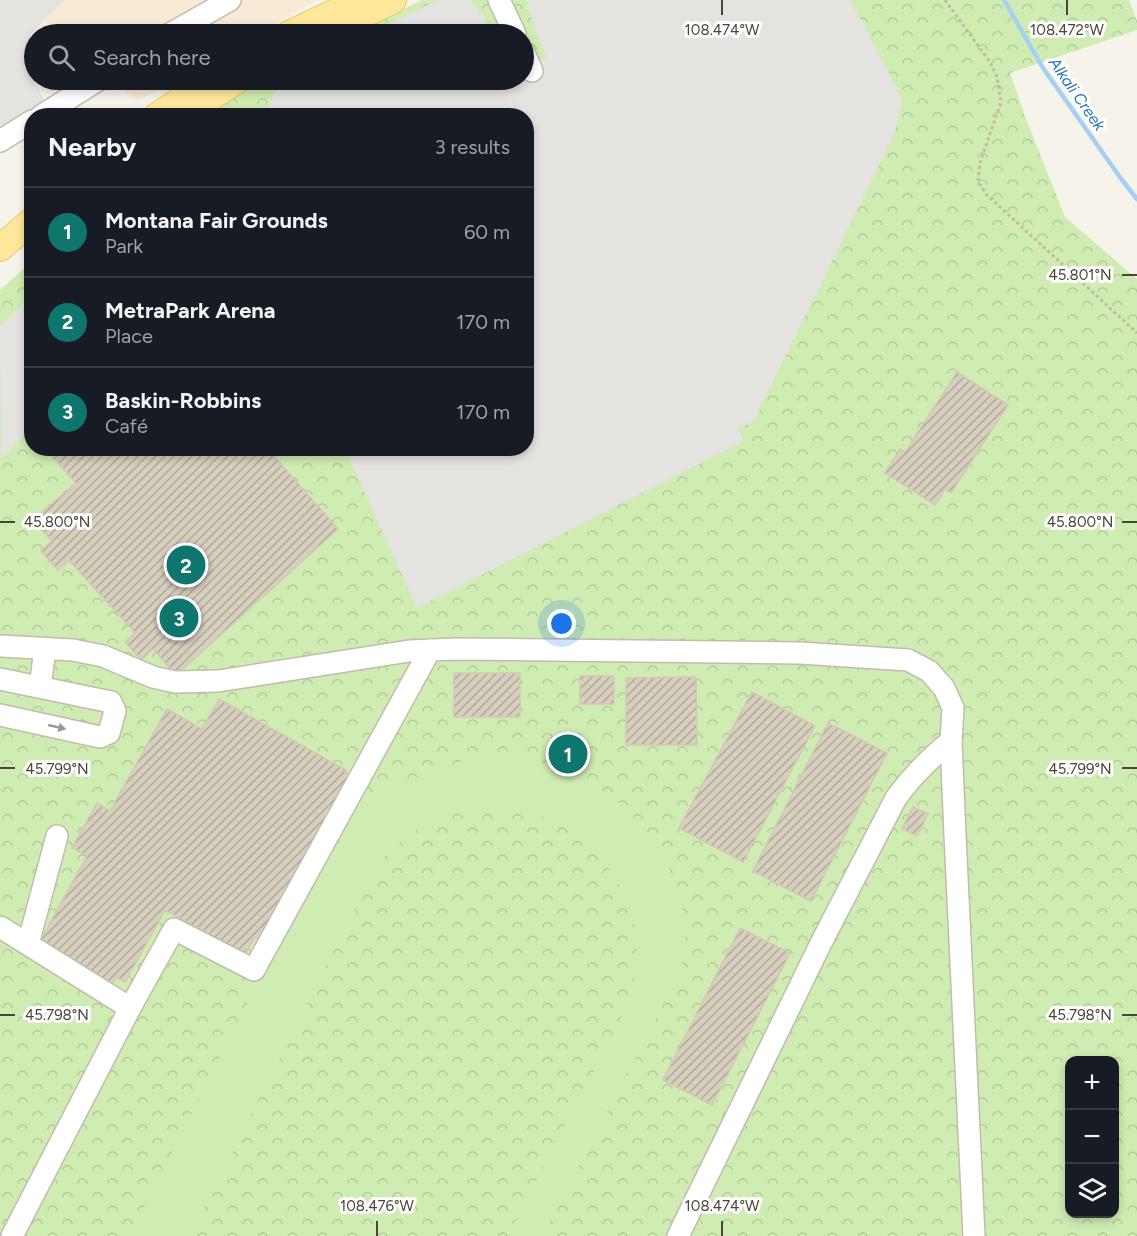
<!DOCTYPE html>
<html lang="en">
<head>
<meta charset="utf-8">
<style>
	:root { --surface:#171b24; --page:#20242c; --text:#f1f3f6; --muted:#9ea1a6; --line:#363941; --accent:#0f766e }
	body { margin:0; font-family:Figtree,sans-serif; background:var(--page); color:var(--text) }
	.controls { position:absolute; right:18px; bottom:18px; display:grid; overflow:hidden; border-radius:12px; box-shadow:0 3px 9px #0003 }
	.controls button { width:54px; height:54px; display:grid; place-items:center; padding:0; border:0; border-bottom:2px solid var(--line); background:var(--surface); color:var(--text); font:30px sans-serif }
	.you { position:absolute; left:562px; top:624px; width:21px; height:21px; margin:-15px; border:4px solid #fff; border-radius:50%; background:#1a73e8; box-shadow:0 0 0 9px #1a73e833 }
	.badge { display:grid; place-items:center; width:39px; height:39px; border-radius:50%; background:var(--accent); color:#fff; font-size:20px; font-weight:700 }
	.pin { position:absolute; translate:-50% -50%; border:3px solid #fff; box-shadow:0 2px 6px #0006 }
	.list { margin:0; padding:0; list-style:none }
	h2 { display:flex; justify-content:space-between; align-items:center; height:78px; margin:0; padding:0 24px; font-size:26px }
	h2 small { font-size:20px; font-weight:400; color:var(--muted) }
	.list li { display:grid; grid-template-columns:39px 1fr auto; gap:18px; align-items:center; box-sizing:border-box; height:90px; padding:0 24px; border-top:2px solid var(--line) }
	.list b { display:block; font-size:22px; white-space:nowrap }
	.list p { margin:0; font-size:20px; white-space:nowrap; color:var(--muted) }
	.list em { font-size:20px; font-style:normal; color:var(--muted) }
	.icon { flex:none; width:33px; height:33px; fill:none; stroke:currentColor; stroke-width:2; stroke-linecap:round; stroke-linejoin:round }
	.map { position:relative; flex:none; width:1137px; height:1236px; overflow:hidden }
	.search { position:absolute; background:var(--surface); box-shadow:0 3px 9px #0003; left:24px; top:24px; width:510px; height:66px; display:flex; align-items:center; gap:15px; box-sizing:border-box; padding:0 21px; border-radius:33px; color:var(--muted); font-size:22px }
	.panel { position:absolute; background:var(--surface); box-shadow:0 3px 9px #0003; left:24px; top:108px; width:510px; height:348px; border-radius:24px }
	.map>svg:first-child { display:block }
	.commercial { fill:#f8ebd6 }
	.park { fill:url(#park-crowns); fill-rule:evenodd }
	.pitch { fill:#cfecb2 }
	.parking { fill:#e5e3df }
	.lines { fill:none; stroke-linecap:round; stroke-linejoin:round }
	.stream { stroke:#a5d0f4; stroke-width:4.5 }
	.building { fill:url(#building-hatch); stroke:#d4c8b2; stroke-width:1.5 }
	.minor-casing { stroke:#c2bcac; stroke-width:24 }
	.major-casing { stroke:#eac964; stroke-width:28 }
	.path { stroke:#c5b99d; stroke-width:3; stroke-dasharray:3 3; stroke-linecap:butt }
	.minor { stroke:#fff; stroke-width:21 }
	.major { stroke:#ffe89b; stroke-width:26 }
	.oneway { fill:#9c9892 }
	.ticks { fill:none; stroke:#4b4438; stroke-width:2 }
	.labels { text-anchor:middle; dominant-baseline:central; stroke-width:6; stroke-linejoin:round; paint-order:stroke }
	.water-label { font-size:16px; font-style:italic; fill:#2a77be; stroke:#fff }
	.ticks-label { font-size:15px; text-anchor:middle; fill:#4b4438; stroke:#fff; stroke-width:6; stroke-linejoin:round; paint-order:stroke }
</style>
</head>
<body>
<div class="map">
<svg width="1137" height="1236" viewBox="0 0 1137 1236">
	<defs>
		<pattern id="park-crowns" width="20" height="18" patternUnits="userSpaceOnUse" patternTransform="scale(1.5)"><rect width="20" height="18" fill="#cfecb2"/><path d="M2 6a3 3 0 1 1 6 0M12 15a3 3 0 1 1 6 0" fill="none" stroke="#b3cc9a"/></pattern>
		<pattern id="building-hatch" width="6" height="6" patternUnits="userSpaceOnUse" patternTransform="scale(1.5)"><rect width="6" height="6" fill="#d8d0bf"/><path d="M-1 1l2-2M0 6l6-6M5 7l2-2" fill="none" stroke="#b1aa9c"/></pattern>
	</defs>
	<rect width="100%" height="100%" fill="#f6f3eb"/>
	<g class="commercial">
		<polygon points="21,0 317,0 256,34 60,34"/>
		<polygon points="112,80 176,80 137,101"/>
	</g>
	<path class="park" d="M422 0H1129L1137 21V30L1010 73 1026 119 1065 217 1137 279V1236H0V290L31 262 32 448H526V116L205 115 240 92 264 80H524V34H353ZM1070 1060H1114V1214H1070Z"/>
	<path class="pitch" d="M504 757C525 760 546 763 566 771 642 802 704 889 680 972L542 1236H508L621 1018C629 997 636 978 637 956 639 927 627 895 611 871 606 864 601 855 595 849 571 827 532 811 500 807 495 807 488 808 482 809 446 813 411 827 386 855 379 862 374 873 369 881L190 1236H130L275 948 369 794 461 762Z"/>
	<g class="parking">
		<polygon points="0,0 64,0 31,34 23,59 52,115 31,133 0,153"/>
		<polygon points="438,0 470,0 484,18 491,34 367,34"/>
		<polygon points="525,0 797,0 798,1 801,0 850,0 891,77 902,102 894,135 753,422 738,428 744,441 417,608 345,449 526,448 526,116 265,116 274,93 287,80 524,80 524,71 546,57"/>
		<polygon points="31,297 31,430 1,458 0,326"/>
	</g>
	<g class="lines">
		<polyline class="stream" points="1004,0 1043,68 1122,180 1137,199"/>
	</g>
	<g class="building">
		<polygon points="957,372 1008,405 951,493 945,489 935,505 885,473 900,449 905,452"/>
		<polygon points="52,448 267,448 338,529 176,675 153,649 141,660 125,642 135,633 69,560 58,570 41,551 52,541 33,520 76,483 52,456 56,453"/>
		<rect x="454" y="673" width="66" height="44"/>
		<rect x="580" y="676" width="34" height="28"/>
		<polygon points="696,677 697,745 626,745 626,678"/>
		<polygon points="752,692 815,726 743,862 679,828"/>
		<polygon points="219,699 346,770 345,772 357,779 266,943 255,937 245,954 165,910 125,982 116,977 112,985 38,945 87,856 72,848 97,803 110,811 167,709 202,729"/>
		<polygon points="828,723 887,753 811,901 753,871"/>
		<polygon points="913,807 928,814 917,836 902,829"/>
		<polygon points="740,928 790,953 712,1105 663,1080"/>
	</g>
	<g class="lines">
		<defs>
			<g id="minor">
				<polyline points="499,0 515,34"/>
				<polyline points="170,34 230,0"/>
				<polyline points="524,53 532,71"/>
				<polyline points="41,116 98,80"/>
				<polyline points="0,141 32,121"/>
				<polyline points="0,646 73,650 103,656 153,677 175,682 218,681 409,651 457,649 800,653 908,660 929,671 944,688 953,708 951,741 955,835 974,1236"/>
				<polyline points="0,679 111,702 115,711 109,733 100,737 0,715"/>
				<polyline points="40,687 45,649"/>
				<polyline points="0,927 130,1008"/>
				<polyline points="28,944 57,836"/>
				<polyline points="12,1236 130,1008 174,929 254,970 430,650"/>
				<path d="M678 1236 822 941 896 798C912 776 930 758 951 741"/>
			</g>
			<g id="major">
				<polyline points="346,23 393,0"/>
				<polyline points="289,34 361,0"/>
				<polyline points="199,105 237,80"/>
				<polyline points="157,116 210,80"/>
				<polyline points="0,248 32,221"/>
			</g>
		</defs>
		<use href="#minor" class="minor-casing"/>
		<use href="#major" class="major-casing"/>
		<polyline class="path" points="945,0 990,62 997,77 1001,102 980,163 978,181 986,194 1137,333"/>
		<use href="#minor" class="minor"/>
		<use href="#major" class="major"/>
	</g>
	<defs><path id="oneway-solid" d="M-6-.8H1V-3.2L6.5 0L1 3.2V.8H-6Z" transform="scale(1.5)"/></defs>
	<use class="oneway" href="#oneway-solid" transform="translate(57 727) rotate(13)"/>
	<path class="ticks" d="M722 0V15M1067 0V15M1122 275H1137M0 522H15M1122 522H1137M0 768H15M1122 768H1137M0 1015H15M1122 1015H1137M377 1221V1236M722 1221V1236"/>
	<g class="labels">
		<g class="water-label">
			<text transform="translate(1077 94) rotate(55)">Alkali Creek</text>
		</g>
	</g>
	<g class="ticks-label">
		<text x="722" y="35">108.474°W</text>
		<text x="1067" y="35">108.472°W</text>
		<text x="1080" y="280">45.801°N</text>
		<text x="57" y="527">45.800°N</text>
		<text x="1080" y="527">45.800°N</text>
		<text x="57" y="774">45.799°N</text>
		<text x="1080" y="774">45.799°N</text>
		<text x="57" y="1020">45.798°N</text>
		<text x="1080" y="1020">45.798°N</text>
		<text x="377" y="1211">108.476°W</text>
		<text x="722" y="1211">108.474°W</text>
	</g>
</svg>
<div class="controls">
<button>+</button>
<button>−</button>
<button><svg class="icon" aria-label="layers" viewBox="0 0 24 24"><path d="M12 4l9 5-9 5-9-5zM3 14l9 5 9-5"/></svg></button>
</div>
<div class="you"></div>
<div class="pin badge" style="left:568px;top:754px">1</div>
<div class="pin badge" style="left:186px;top:565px">2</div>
<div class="pin badge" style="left:179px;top:618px">3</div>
<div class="search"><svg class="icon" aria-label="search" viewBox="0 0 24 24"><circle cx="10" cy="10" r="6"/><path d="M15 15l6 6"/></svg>Search here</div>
<section class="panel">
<h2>Nearby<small>3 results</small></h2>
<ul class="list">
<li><span class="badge">1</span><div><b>Montana Fair Grounds</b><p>Park</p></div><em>60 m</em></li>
<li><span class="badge">2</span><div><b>MetraPark Arena</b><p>Place</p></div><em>170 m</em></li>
<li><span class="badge">3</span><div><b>Baskin-Robbins</b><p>Café</p></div><em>170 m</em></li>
</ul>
</section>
</div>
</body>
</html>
